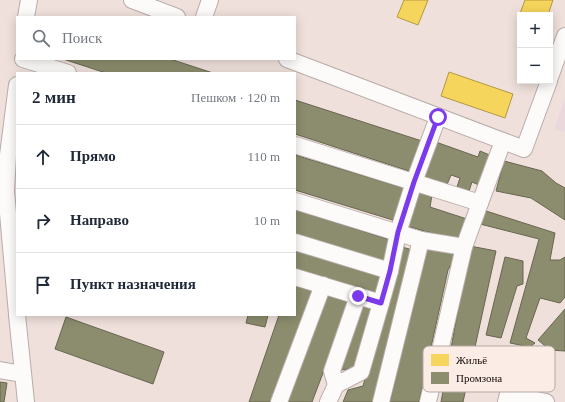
<!DOCTYPE html>
<html lang="ru">
<head>
<meta charset="utf-8">
<style>
	:root { --surface:#fff; --page:#f2f2f3; --text:#1f2937; --muted:#747a83; --line:#e0e1e3 }
	body { margin:0; font-family:Georgia,serif; background:var(--page); color:var(--text) }
	.controls { position:absolute; right:12px; top:12px; display:grid; overflow:hidden; border-radius:0px; box-shadow:0 2px 10px #0003 }
	.controls button { width:36px; height:36px; display:grid; place-items:center; padding:0; border:0; border-bottom:1px solid var(--line); background:var(--surface); color:var(--text); font:20px sans-serif }
	.stop { position:absolute; width:12px; height:12px; margin:-9px; border:3px solid #7c3aed; border-radius:50%; background:#fff }
	.stop.end { background:#7c3aed; border-color:#fff; box-shadow:0 1px 4px #0008 }
	.list { margin:0; padding:0; list-style:none }
	h2 { display:flex; justify-content:space-between; align-items:center; height:52px; margin:0; padding:0 16px; font-size:17px }
	h2 small { font-size:13px; font-weight:400; color:var(--muted) }
	.list li { display:grid; grid-template-columns:26px 1fr auto; gap:12px; align-items:center; box-sizing:border-box; height:64px; padding:0 16px; border-top:1px solid var(--line) }
	.list b { display:block; font-size:15px; white-space:nowrap }
	.list em { font-size:13px; font-style:normal; color:var(--muted) }
	.icon { flex:none; width:22px; height:22px; fill:none; stroke:currentColor; stroke-width:2; stroke-linecap:round; stroke-linejoin:round }
	.map { position:relative; flex:none; width:565px; height:402px; overflow:hidden }
	.search { position:absolute; background:var(--surface); box-shadow:0 2px 10px #0003; left:16px; top:16px; width:280px; height:44px; display:flex; align-items:center; gap:10px; box-sizing:border-box; padding:0 14px; border-radius:0px; color:var(--muted); font-size:15px }
	.panel { position:absolute; background:var(--surface); box-shadow:0 2px 10px #0003; left:16px; top:72px; width:280px; height:244px; border-radius:0px }
	.map>svg:first-child { display:block }
	.education { fill:#ebd8dd }
	.homes { fill:#f6d55c; stroke:#b29943 }
	.industry { fill:#8c8c6e; stroke:#68664f }
	.lines { fill:none; stroke-linecap:round; stroke-linejoin:round }
	.minor-casing { stroke:#b9ada9; stroke-width:18 }
	.minor { stroke:#fdfafa; stroke-width:16 }
	.route { stroke:#7c3aed; stroke-width:5 }
	.key { fill:#fcece6; stroke:#b6a9a3; stroke-width:1 }
	.key-label { font-size:11px; fill:#140c08 }
</style>
</head>
<body>
<div class="map">
<svg width="565" height="402" viewBox="0 0 565 402">
	<rect width="100%" height="100%" fill="#efe0db"/>
	<polygon class="education" points="565,98 565,132 554,129"/>
	<g class="homes">
		<polygon points="404,0 428,0 418,25 397,17"/>
		<polygon points="525,0 553,0 548,15 520,15 520,20 518,19"/>
		<polygon points="449,72 513,94 505,118 441,96"/>
	</g>
	<g class="industry">
		<polygon points="63,59 170,59 213,73 106,73"/>
		<polygon points="295,100 425,142 415,173 295,134"/>
		<polygon points="433,141 478,157 480,151 492,156 481,186 472,182 468,194 456,190 460,178 451,175 446,187 420,177"/>
		<polygon points="295,155 407,189 396,221 295,190"/>
		<polygon points="504,161 542,171 556,183 565,188 565,220 531,198 496,191"/>
		<polygon points="416,191 432,195 430,207 470,220 464,242 403,225"/>
		<polygon points="295,209 390,240 383,265 295,237"/>
		<polygon points="483,210 555,233 550,260 560,260 565,257 565,297 560,303 540,298 526,338 535,343 530,347 510,343 539,239 480,224"/>
		<polygon points="470,246 496,251 463,402 441,402"/>
		<polygon points="402,247 416,251 374,402 343,402 348,390 363,386"/>
		<polygon points="295,249 383,276 378,295 295,271"/>
		<polygon points="422,249 458,253 448,270 419,402 390,402 411,311"/>
		<polygon points="505,257 523,261 523,284 517,286 501,338 486,335"/>
		<polygon points="295,281 314,286 272,402 249,402 279,315 295,315"/>
		<polygon points="330,290 351,299 312,402 287,402"/>
		<polygon points="361,304 375,307 355,368 341,370"/>
		<polygon points="565,309 565,351 550,350 538,340"/>
		<polygon points="248,315 268,315 265,327 246,323"/>
		<polygon points="66,317 164,352 153,384 55,349"/>
		<polygon points="0,382 7,383 4,402 0,402"/>
	</g>
	<g class="lines">
		<defs>
			<g id="minor">
				<polyline points="132,0 177,17"/>
				<polyline points="26,17 29,0"/>
				<polyline points="204,17 210,0"/>
				<polyline points="23,59 68,73"/>
				<polyline points="287,59 524,149 549,81"/>
				<polyline points="550,77 565,36"/>
				<polyline points="17,85 8,155 6,191 17,314"/>
				<polyline points="295,145 480,203 503,141"/>
				<polyline points="295,201 421,240 464,247"/>
				<polyline points="295,242 390,271 398,233 414,182 438,117"/>
				<polyline points="295,277 381,303 390,271"/>
				<polyline points="17,315 26,402"/>
				<polyline points="0,370 22,374"/>
				<polyline points="336,385 361,372 381,303"/>
				<polyline points="279,402 323,285"/>
				<polyline points="328,402 336,385 332,371 358,296"/>
				<polyline points="381,402 421,240"/>
				<polyline points="428,402 464,247 480,203"/>
				<polyline points="506,402 508,394 546,402"/>
			</g>
		</defs>
		<use href="#minor" class="minor-casing"/>
		<use href="#minor" class="minor"/>
	</g>
	<g class="lines">
		<polyline class="route" points="358,296 381,303 390,271 398,232 414,182 438,117"/>
	</g>
	<rect x="423" y="346" width="132" height="46" rx="6" class="key"/>
	<rect x="431" y="354" width="18" height="12" fill="#f6d55c"/>
	<rect x="431" y="372" width="18" height="12" fill="#8c8c6e"/>
	<g class="key-label">
		<text x="456" y="364">Жильё</text>
		<text x="456" y="382">Промзона</text>
	</g>
</svg>
<div class="controls">
<button>+</button>
<button>−</button>
</div>
<div class="stop" style="left:438px;top:117px"></div>
<div class="stop end" style="left:358px;top:296px"></div>
<div class="search"><svg class="icon" aria-label="search" viewBox="0 0 24 24"><circle cx="10" cy="10" r="6"/><path d="M15 15l6 6"/></svg>Поиск</div>
<section class="panel">
<h2>2 мин<small>Пешком · 120 m</small></h2>
<ul class="list">
<li><svg class="icon" aria-label="ahead" viewBox="0 0 24 24"><path d="M12 20V5M6 11l6-6 6 6"/></svg><div><b>Прямо</b></div><em>110 m</em></li>
<li><svg class="icon" aria-label="right" viewBox="0 0 24 24"><path d="M7 20v-9h11M14 6l5 5-5 5"/></svg><div><b>Направо</b></div><em>10 m</em></li>
<li><svg class="icon" aria-label="arrive" viewBox="0 0 24 24"><path d="M6 21V4h12l-3 4 3 4H6"/></svg><div><b>Пункт назначения</b></div></li>
</ul>
</section>
</div>
</body>
</html>
